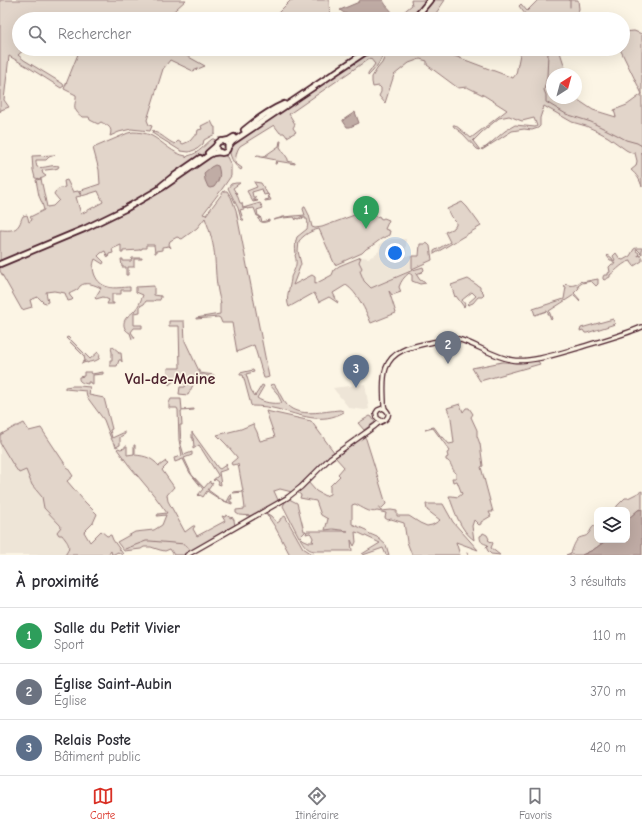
<!DOCTYPE html>
<html lang="fr">
<head>
<meta charset="utf-8">
<style>
	:root { --surface:#fff; --page:#f7f7f7; --text:#2b2b33; --muted:#7c7c81; --line:#e1e1e2; --accent:#d93025 }
	body { margin:0; font-family:"Comic Neue",sans-serif; background:var(--page); color:var(--text) }
	.controls { position:absolute; right:12px; bottom:12px; display:grid; overflow:hidden; border-radius:8px; box-shadow:0 4px 16px #0002 }
	.controls button { width:36px; height:36px; display:grid; place-items:center; padding:0; border:0; border-bottom:1px solid var(--line); background:var(--surface); color:var(--text); font:20px sans-serif }
	.compass { position:absolute; left:546px; top:68px; width:36px; height:36px; border-radius:50%; background:var(--surface); box-shadow:0 4px 16px #0002; rotate:36deg }
	.you { position:absolute; left:395px; top:253px; width:14px; height:14px; margin:-10px; border:3px solid #fff; border-radius:50%; background:#1a73e8; box-shadow:0 0 0 6px #1a73e833 }
	.badge { display:grid; place-items:center; width:26px; height:26px; border-radius:50%; background:var(--accent); color:#fff; font-size:13px; font-weight:700 }
	.pin { position:absolute; translate:-50% -33px; filter:drop-shadow(0 1px 2px #0008) }
	.pin::after { content:''; position:absolute; top:21px; width:14px; height:12px; background:inherit; clip-path:polygon(0 0,100% 0,50% 100%) }
	.list { margin:0; padding:0; list-style:none }
	h2 { display:flex; justify-content:space-between; align-items:center; height:52px; margin:0; padding:0 16px; font-size:17px }
	h2 small { font-size:13px; font-weight:400; color:var(--muted) }
	.list li { display:grid; grid-template-columns:26px 1fr auto; gap:12px; align-items:center; box-sizing:border-box; height:56px; padding:0 16px; border-top:1px solid var(--line) }
	.list b { display:block; font-size:15px; white-space:nowrap }
	.list p { margin:0; font-size:13px; white-space:nowrap; color:var(--muted) }
	.list em { font-size:13px; font-style:normal; color:var(--muted) }
	.icon { flex:none; width:22px; height:22px; fill:none; stroke:currentColor; stroke-width:2; stroke-linecap:round; stroke-linejoin:round }
	.map { position:relative; flex:none; width:642px; height:555px; overflow:hidden }
	.search { position:absolute; background:var(--surface); box-shadow:0 4px 16px #0002; left:12px; right:12px; top:12px; height:44px; display:flex; align-items:center; gap:10px; box-sizing:border-box; padding:0 14px; border-radius:22px; color:var(--muted); font-size:15px }
	.sheet { height:220px; background:var(--surface) }
	nav { display:flex; justify-content:space-around; align-items:center; box-sizing:border-box; height:56px; border-top:1px solid var(--line); background:var(--surface); font-size:11px; color:var(--muted) }
	nav a { display:grid; justify-items:center; gap:2px }
	nav .on { color:var(--accent) }
	.map>svg:first-child { display:block }
	.built { fill:#eee5d7 }
	.green { fill:#e2d5ca; stroke:#967a7a }
	.water { fill:#c0aca5; stroke:#917474 }
	.lines { fill:none; stroke-linecap:round; stroke-linejoin:round }
	.stream { stroke:#917474; stroke-width:1 }
	.minor-casing { stroke:#4a1f2b; stroke-width:6 }
	.major-casing { stroke:#4a1f2b; stroke-width:8 }
	.minor { stroke:#fcf5e5; stroke-width:3.5 }
	.major { stroke:#fcf5e5; stroke-width:4.5 }
	.labels { text-anchor:middle; dominant-baseline:central; stroke-width:3.5; stroke-linejoin:round; paint-order:stroke }
	.neighbourhood-label { font-size:16px; font-weight:bold; fill:#4a1f2b; stroke:#fcf5e5 }
</style>
</head>
<body>
<div class="map">
<svg width="642" height="555" viewBox="0 0 642 555">
	<rect width="100%" height="100%" fill="#fcf5e5"/>
	<filter id="ink" filterUnits="userSpaceOnUse"><feTurbulence type="fractalNoise" baseFrequency=".025" numOctaves="2"/><feDisplacementMap in="SourceGraphic" scale="8" xChannelSelector="R" yChannelSelector="G"/><feConvolveMatrix kernelMatrix="1 2 1 2 8 2 1 2 1" color-interpolation-filters="sRGB"/></filter>
	<g filter="url(#ink)">
		<g class="built">
			<polygon points="392,239 406,239 406,256 412,256 412,269 371,288 364,281 360,271 362,268 359,262 359,260 363,257 368,258 373,256 379,251 380,244 384,241"/>
			<polygon points="365,384 369,409 365,410 349,408 333,388"/>
			<polygon points="0,443 12,463 26,470 32,485 42,497 44,508 58,523 62,532 71,546 68,555 0,555"/>
		</g>
		<g class="green">
			<polygon points="0,0 186,0 165,19 90,19 89,18 87,19 19,19 19,49 25,49 18,55 24,60 60,82 63,84 64,86 61,88 28,67 9,56 4,100 9,107 1,110 0,112"/>
			<polygon points="291,0 329,0 330,19 273,19 273,18"/>
			<polygon points="411,0 428,0 418,13 412,19 400,15 412,5"/>
			<polygon points="432,0 445,0 432,19 415,19"/>
			<polygon points="538,0 578,0 579,9 575,19 520,19 525,14 519,6 521,4 527,11"/>
			<path d="M634 31 642 34V152L640 153H642V187C640 180 637 175 631 170L636 166 637 161 635 153H632L626 150 608 137 597 131 586 126 572 122 544 106 540 118V126L538 128 532 130 524 129 512 131 482 150 481 149 486 147 505 131 515 125 535 127 537 126 534 118 522 121 509 116 499 118 482 132 473 141 480 150 477 149 463 134 454 127 453 125H455L471 138 507 110 485 96 467 87 458 88 427 65V61L420 59 409 63 394 75 385 103 379 96 381 92V88L379 86 373 87 372 82V77L377 69 382 63 386 54 394 49H436L513 78 516 74 521 49H559L567 74H552V98H575L593 110 616 117 614 110 627 105 642 94 620 49H623V32Z"/>
			<path d="M80 49H178L187 56 205 66 193 71 170 60 163 69 147 120 149 125 152 126 150 131 131 129 119 132 110 136C113 127 108 126 101 122L98 124 90 120 89 117H82C80 115 78 114 77 112 72 106 77 101 76 95L64 89Z"/>
			<path d="M373 49H380C381 51 382 53 382 56 382 60 372 73 368 76V74L375 64 370 58 289 114 295 124 293 128 296 132 287 137 284 133H280L274 125 240 146C236 151 236 157 235 163L242 168 241 170C234 166 228 154 230 146Z"/>
			<path d="M211 121 214 127H215V134L204 140 203 144 197 149 189 152 181 151 152 133 153 130 154 132C162 134 167 141 175 144L178 141 183 144 190 141 195 135H197L198 130 202 129 201 126Z"/>
			<path d="M133 132C139 132 146 133 152 136 163 142 173 154 186 156V158L188 156C200 153 203 146 212 139H214L216 141 214 146 212 149 169 177 156 188 137 200 126 204 117 211 105 217 0 263V230C6 230 15 232 19 225 21 222 21 219 23 216L27 215 28 218 29 222 32 220 30 217 44 210 42 203 39 196 36 180 41 179 47 207 53 206 59 200 54 194C56 189 60 188 65 187L64 181 67 180 73 192 78 191 81 196 76 197 81 214 103 202 98 191 82 196 79 191 100 184 99 170 93 148 128 133Z"/>
			<polygon points="280,141 281,141 280,147 288,159 288,161 295,163 295,164 277,161 276,164 275,164 276,160 256,156 257,155 266,156 266,155 279,146"/>
			<path d="M212 154H220L224 155 227 157 231 165V176L222 189 203 214 206 215 224 191H227L231 197 236 210 269 377 266 378H264L254 345 237 352 232 323H222L220 318 218 317 196 319V318L220 314V304L221 303C216 288 216 274 215 259 214 245 210 231 205 218L197 228 182 239 177 237 170 241 169 244 171 248 169 246 162 247V250L156 251V253H155L154 245H146V248H142V249H140V250L123 251V253H121V245L112 249 113 253 109 254 108 258 105 251 101 253 98 256 104 262 103 264 95 259C90 270 96 284 108 287 115 289 123 287 130 287V290H121V294H112V303H114V304H107L109 300 103 297 96 299 95 298 101 288C95 285 86 281 80 286 79 287 79 288 78 289 76 291 72 292 69 294L71 297 73 299 72 300 68 301 65 293 54 291 46 292 48 302 46 303 43 302 38 297 30 300 32 307 22 310 0 271V266L120 213C127 213 134 209 139 203Z"/>
			<path d="M55 155 49 157 46 160H36V163L37 167C44 169 52 164 59 166L58 168C53 170 47 169 42 171L43 174 46 176C42 179 40 179 35 178L33 170 32 156Z"/>
			<polygon points="254,182 261,183 271,200 265,201 265,200 269,199 268,194 264,195 262,189 252,192 253,197 255,197 256,199 254,199 254,201 257,200 258,201 253,202 247,191 257,187"/>
			<path d="M236 183H240L233 188 236 193V192L240 203H242L243 208 260 203 263 208 257 210 258 216H260L262 222 269 220V221C264 223 261 223 258 219L260 218 259 216H257L254 208 247 209V208L240 210 243 219 244 220H242L241 219 238 208 228 188 231 184Z"/>
			<polygon points="462,202 467,207 481,226 434,254 434,251 450,242 445,232 454,228 456,225 456,222 451,217 447,209"/>
			<path d="M304 207H305L309 215 312 227 315 228 322 227 365 211 371 213 370 215 372 216 373 214 375 215V216L377 217 378 216 380 217V218L382 219 384 218 389 220 385 229 390 231 389 235 381 239 373 245 366 249 362 253 335 265 319 229C310 231 304 235 299 241L298 251 301 264 293 285 312 275 315 277V284L332 275 334 270 339 266 361 257 359 262 362 268 360 271 364 281 371 288 413 270 423 267 424 270 422 272 416 274 420 280 426 283 420 284 412 281V275L409 273C404 277 401 281 399 287L401 292 392 295 389 291 396 313 371 323C366 311 357 292 346 285L333 293 338 303 329 297 319 302 314 293 289 307C285 298 290 288 291 279V277C295 268 298 265 295 255L296 254C295 248 295 242 297 237L307 229C308 225 308 222 307 219H305V217H303V219L302 216H301V219L300 218H299V219L296 218V220L294 217 283 218 273 220 283 217 305 215 303 209Z"/>
			<polygon points="426,243 428,244 430,246 432,260 412,269 412,256 419,256 420,244 426,244"/>
			<path d="M636 248H642V254L637 249 636 251 639 253 638 256 640 255 642 258V261L634 266 631 262V261C623 262 617 270 610 275V277L604 280 603 279V277L604 275H608V273L610 272 609 267 612 264H615L612 260H610L607 256 608 255 612 258 613 260 615 261V260L613 256 616 253 620 259 623 260 630 256 634 249Z"/>
			<polygon points="132,258 142,258 142,259 134,259 134,267 128,267 128,275 126,275 126,267 122,267 121,259 123,259 123,261 131,261"/>
			<polygon points="468,279 480,287 480,289 483,292 484,295 482,297 478,297 473,303 468,305 467,304 476,296 472,292 462,300 465,304 464,307 456,296 455,297 451,285"/>
			<path d="M598 279V284L596 286 591 281 582 283 578 286 579 288 574 293 580 300 579 301 574 295 549 311 552 319 551 320 547 311 535 315 533 309 564 299 566 287 564 286 566 284C571 287 577 285 581 281L582 282Z"/>
			<path d="M154 286V295L161 296V298L160 299V300H155L154 301H146L144 304 140 306V312L134 313V325H142V328H134L131 332 135 338 132 339 130 333C123 330 122 322 127 317 130 314 133 313 135 310 139 306 141 300 143 295L136 292V287Z"/>
			<polygon points="613,319 615,324 587,333 585,333 583,330 580,331 581,328"/>
			<polygon points="169,321 184,321 185,341 200,373 214,375 214,377 195,374 194,383 188,395 179,394 180,387 185,387 186,384 181,383 181,380 179,378 176,379 169,385 168,368 180,368 179,326 169,326"/>
			<path d="M68 337 90 359 98 352 100 355 99 359C95 362 90 361 87 363V362L83 363 82 364V362L85 361 84 356 66 338Z"/>
			<polygon points="113,347 119,352 118,353 121,353 122,362 121,360 119,360 117,366 110,366 110,360 112,360 112,352 111,348"/>
			<polygon points="525,361 538,361 540,364 480,381 472,368 502,362 516,362"/>
			<path d="M253 370 254 372 246 374 251 390 255 396 262 385 264 386 257 398C264 403 273 404 282 403L277 393 270 385 274 384C279 390 281 399 287 405 299 418 324 411 340 410L343 411 344 412C321 425 301 415 277 409 269 407 261 406 252 406L251 405 243 375H240V373Z"/>
			<path d="M84 372H91L92 374 103 372V374L93 375V384L90 383V382H88V384C83 383 78 382 79 377L84 376Z"/>
			<polygon points="72,386 79,386 90,387 89,395 104,398 112,429 110,430 112,438 125,432 125,434 120,437 120,445 116,447 115,445 116,444 114,444 110,436 104,420 87,397 86,391 65,389 65,387"/>
			<polygon points="171,399 181,399 182,410 194,409 194,410 181,411 182,425 180,425 181,445 184,455 192,452 192,455 184,458 192,475 204,488 210,481 210,483 211,484 213,483 208,490 219,498 227,502 231,494 232,499 230,499 230,502 232,502 232,504 221,500 207,491 203,497 200,495 199,496 198,495 203,489 190,473 183,459 175,462 174,458 182,456 179,440 178,410 177,408 169,408 169,403"/>
			<path d="M460 404 463 412 466 408H469L473 414 471 417 477 430V436L480 444 483 466 481 467 493 512H489L491 516 481 522V524L479 525 474 520 472 526 474 540C460 530 455 512 449 496H452L458 497 462 494 457 481 453 482 452 478H456V473C451 469 452 462 446 460V458L448 457 447 453 450 451 433 428 425 430 429 428 434 427 442 438 443 437 449 444 454 443 451 418 447 408Z"/>
			<polygon points="266,411 311,421 334,452 292,492 280,489 274,491 278,500 290,493 288,496 252,516 239,515 236,513 236,510 245,509 243,492 233,493 233,492 243,491 238,464 232,465 231,463 237,458 237,457 226,444 217,435 241,429 253,424 257,432 260,441 275,437"/>
			<polygon points="370,416 372,417 373,419 375,422 364,430 358,423"/>
			<path d="M24 423 29 431 41 428 73 476 67 481 85 502 97 514 93 523 84 532 90 542 101 531 107 536 111 535 113 540 123 554 122 555 118 552 112 555 111 551 108 555H65C72 546 68 543 62 535H59L57 532 61 527 60 525 44 508 42 497 32 485 26 470 19 473 12 463 0 443V435L16 426H18Z"/>
			<polygon points="192,432 218,468 220,469 227,464 227,465 226,466 226,469 228,469 219,472 221,485 218,484 219,482 215,479 214,481 213,480 218,476 218,475 199,445 193,449 193,446 194,446 193,438 192,438"/>
			<path d="M364 436 366 439 372 458 386 504 382 508 378 507 381 511 391 510 397 511V516H409L420 523 427 526 432 525 439 521 440 520 427 510 426 504H443L453 522 478 550 456 542 460 555H412L407 542 404 523 391 519 388 520 385 518 386 513 377 511C370 514 362 507 355 504L352 505V524L366 530 370 534 377 537 386 545 389 555H386L383 548 363 555 362 554 380 543 359 533 355 532 356 542 354 546 351 540 352 551H314C307 550 303 544 300 538L309 542H314L313 541H312L313 538 311 534 310 533 306 534 307 531H348L333 529 325 530 328 519 321 515 316 501 300 498 301 495 297 492 308 482 316 491 325 496 330 494V486L340 476 338 474 344 467 335 457Z"/>
			<path d="M134 445H135V455C146 456 152 458 159 466L166 461 165 462 168 464 162 470 174 487 167 495 168 501 185 532 193 526H195L193 529 197 536 225 521 222 516 225 517 226 515 231 518 232 517 234 520 235 526 204 544 184 555H174L170 549 165 551 160 550 151 547H144L141 549 124 551 117 542 135 532 154 530 162 525 166 515 157 516 158 514 167 513C152 490 132 472 117 449L119 448 120 449 125 448V446H127V455L134 454Z"/>
			<polygon points="642,491 642,509 638,510 627,520 627,510 615,510 617,506 625,498 628,498"/>
			<polygon points="289,499 297,503 304,531 306,531 300,537 299,537 283,506 285,502"/>
			<polygon points="266,513 271,516 277,523 280,521 280,519 285,516 303,548 314,555 290,555 275,527"/>
			<path d="M594 526H597V540H607L593 550 582 555H566L571 553C573 548 575 541 579 538 583 536 586 537 588 534 591 531 591 528 594 526Z"/>
			<path d="M483 533 487 535 489 539 488 540 493 543 491 548 500 555 491 554 488 551 486 547 488 545C483 543 480 543 480 536L482 535Z"/>
		</g>
		<g class="water">
			<path d="M360 0H383C386 7 390 8 393 14L390 15H375L355 17 344 13 340 10 359 2Z"/>
			<polygon points="355,112 359,123 350,127 347,127 343,121 343,120"/>
			<path d="M215 165 218 166C221 175 220 179 214 187L210 188 208 187 205 180 204 173 211 167Z"/>
			<polygon points="642,509 642,555 582,555 593,550 607,540 627,540 627,520 638,510"/>
		</g>
		<g class="lines">
			<g class="stream">
				<polyline points="570,7 570,0"/>
				<polyline points="549,49 548,53 547,77 544,90 546,95 546,102 566,114 591,122 617,135 626,140 637,143 642,146"/>
				<polyline points="125,549 146,541 150,541 185,544 190,550"/>
				<polyline points="467,553 468,555"/>
			</g>
			<defs>
				<g id="minor">
					<path d="M385 409 384 405C384 393 382 379 386 368 393 348 416 346 433 342 442 341 450 339 458 339 476 344 493 357 512 360 531 363 560 353 578 348 600 341 621 336 642 327"/>
					<path d="M187 555 287 498 301 487 330 458 375 426C380 421 383 422 386 419 391 414 387 410 383 408L378 410 376 413 377 418 382 421"/>
				</g>
				<g id="major">
					<polyline points="414,19 421,11 430,0"/>
					<path d="M244 130C256 120 270 110 284 104"/>
					<circle cx="222" cy="147" r="6"/>
					<polyline points="224,141 229,140 234,137"/>
					<polyline points="228,147 232,142 370,49"/>
					<polyline points="208,153 216,146"/>
					<polyline points="161,186 171,178 200,158"/>
					<polyline points="0,264 84,229 125,209 163,187 209,155 213,153 220,152"/>
				</g>
			</defs>
			<use href="#minor" class="minor-casing"/>
			<use href="#major" class="major-casing"/>
			<use href="#minor" class="minor"/>
			<use href="#major" class="major"/>
		</g>
	</g>
	<g class="labels">
		<g class="neighbourhood-label">
			<text x="170" y="379">Val-de-Maine</text>
		</g>
	</g>
</svg>
<div class="controls">
<button><svg class="icon" aria-label="layers" viewBox="0 0 24 24"><path d="M12 4l9 5-9 5-9-5zM3 14l9 5 9-5"/></svg></button>
</div>
<svg class="compass" viewBox="-18 -18 36 36"><path d="M0-13l5 13h-10z" fill="#e53935"/><path d="M0 13l5-13h-10z" fill="#7c7c81"/></svg>
<div class="you"></div>
<div class="pin badge" style="left:366px;top:229px;background:#2e9e5b">1</div>
<div class="pin badge" style="left:448px;top:364px;background:#6b7280">2</div>
<div class="pin badge" style="left:356px;top:388px;background:#5c6f8a">3</div>
<div class="search"><svg class="icon" aria-label="search" viewBox="0 0 24 24"><circle cx="10" cy="10" r="6"/><path d="M15 15l6 6"/></svg>Rechercher</div>
</div>
<section class="sheet">
<h2>À proximité<small>3 résultats</small></h2>
<ul class="list">
<li><span class="badge" style="background:#2e9e5b">1</span><div><b>Salle du Petit Vivier</b><p>Sport</p></div><em>110 m</em></li>
<li><span class="badge" style="background:#6b7280">2</span><div><b>Église Saint-Aubin</b><p>Église</p></div><em>370 m</em></li>
<li><span class="badge" style="background:#5c6f8a">3</span><div><b>Relais Poste</b><p>Bâtiment public</p></div><em>420 m</em></li>
</ul>
</section>
<nav>
<a class="on"><svg class="icon" aria-label="map" viewBox="0 0 24 24"><path d="M3 6l6-2 6 2 6-2v14l-6 2-6-2-6 2zM9 4v14M15 6v14"/></svg>Carte</a>
<a><svg class="icon" aria-label="directions" viewBox="0 0 24 24"><path d="M12 3l9 9-9 9-9-9zM9 14v-3h6M13 9l2 2-2 2"/></svg>Itinéraire</a>
<a><svg class="icon" aria-label="saved" viewBox="0 0 24 24"><path d="M7 4h10v16l-5-4-5 4z"/></svg>Favoris</a>
</nav>
</body>
</html>
